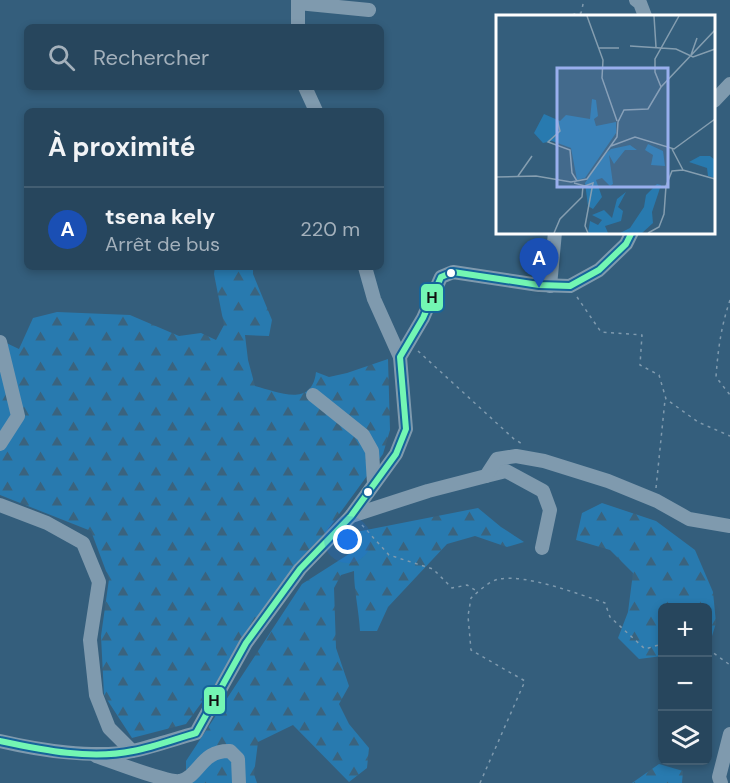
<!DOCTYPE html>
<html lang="fr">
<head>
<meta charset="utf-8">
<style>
	:root { --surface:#27465d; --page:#335066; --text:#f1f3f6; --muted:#a4b1bc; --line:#435e72; --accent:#d6ab8b }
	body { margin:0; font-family:"DM Sans",sans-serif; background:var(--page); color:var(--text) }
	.controls { position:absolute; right:18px; bottom:18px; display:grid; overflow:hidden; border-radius:9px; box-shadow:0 3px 9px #0003 }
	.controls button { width:54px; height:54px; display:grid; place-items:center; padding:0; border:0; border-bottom:2px solid var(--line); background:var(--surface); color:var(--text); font:30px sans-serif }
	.you { position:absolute; left:348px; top:540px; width:21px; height:21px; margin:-15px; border:4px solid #fff; border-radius:50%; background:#1a73e8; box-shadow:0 0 0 9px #1a73e833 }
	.badge { display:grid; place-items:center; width:39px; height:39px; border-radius:50%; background:var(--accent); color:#fff; font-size:20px; font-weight:700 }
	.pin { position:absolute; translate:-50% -50px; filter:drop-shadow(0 2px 3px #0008) }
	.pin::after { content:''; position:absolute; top:32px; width:21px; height:18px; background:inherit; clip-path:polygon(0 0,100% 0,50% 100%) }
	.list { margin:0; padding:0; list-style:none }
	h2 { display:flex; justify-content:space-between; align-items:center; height:78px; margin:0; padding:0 24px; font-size:26px }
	h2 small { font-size:20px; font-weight:400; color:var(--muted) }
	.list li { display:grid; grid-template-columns:39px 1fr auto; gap:18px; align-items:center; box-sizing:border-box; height:84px; padding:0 24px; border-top:2px solid var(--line) }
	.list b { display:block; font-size:22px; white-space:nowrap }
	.list p { margin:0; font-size:20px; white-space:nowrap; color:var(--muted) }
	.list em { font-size:20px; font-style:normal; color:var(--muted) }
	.icon { flex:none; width:33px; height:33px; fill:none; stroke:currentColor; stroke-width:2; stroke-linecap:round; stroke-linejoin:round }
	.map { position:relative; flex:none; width:730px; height:783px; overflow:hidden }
	.search { position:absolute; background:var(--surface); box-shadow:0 3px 9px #0003; left:24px; top:24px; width:360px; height:66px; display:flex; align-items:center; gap:15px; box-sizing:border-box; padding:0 21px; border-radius:9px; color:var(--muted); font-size:22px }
	.panel { position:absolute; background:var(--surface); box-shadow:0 3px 9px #0003; left:24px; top:108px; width:360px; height:162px; border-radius:9px }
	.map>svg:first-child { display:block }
	.forest { fill:url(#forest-firs) }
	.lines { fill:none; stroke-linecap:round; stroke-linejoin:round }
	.path { stroke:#7f9aae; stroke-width:1.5; stroke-dasharray:3 4.5; stroke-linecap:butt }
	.minor { stroke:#7f9aae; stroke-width:14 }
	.bus-1-casing { stroke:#16649a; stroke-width:10 }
	.bus-1 { stroke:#73f6b3; stroke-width:6 }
	.bus-dot { fill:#fff; stroke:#16649a; stroke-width:2 }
	.inset-road { fill:none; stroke:#859eb0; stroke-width:1.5 }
	.view { fill:#99afed; fill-opacity:0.15; stroke:#99afed; stroke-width:3 }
	.inset-edge { fill:none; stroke:#fff; stroke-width:3 }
	.line-badge { stroke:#16649a; stroke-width:2 }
	.pale-badge-label { font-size:16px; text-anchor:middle; font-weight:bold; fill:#111 }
</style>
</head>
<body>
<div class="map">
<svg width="730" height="783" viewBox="0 0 730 783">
	<defs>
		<pattern id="forest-firs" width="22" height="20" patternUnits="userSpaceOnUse" patternTransform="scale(1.5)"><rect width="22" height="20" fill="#287aaf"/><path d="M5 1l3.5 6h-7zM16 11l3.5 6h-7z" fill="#3a637e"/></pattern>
	</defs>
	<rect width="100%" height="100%" fill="#345e7c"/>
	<g class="forest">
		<path d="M215 267H253V274L272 320 269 336 245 335 248 360 255 386C278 392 312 408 316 372L329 377 347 373 388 359 390 430 383 454 186 724 132 738 104 695 101 636 109 579 91 531 0 495V340L19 349 33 318 57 312 130 315 179 336 201 333 216 340 224 325 214 274Z"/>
		<polygon points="602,503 656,521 695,550 713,592 716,623 708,649 708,608 662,608 662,656 639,659 618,638 628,612 633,573 610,550 576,540 582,513"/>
		<path d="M478 508 501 527 524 542 507 547 475 536 447 544 388 607 377 631H360C359 611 354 591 354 571L341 575 334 588 336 648 349 686 339 704 349 724 369 748 367 768 349 782 293 725 258 742 254 774 257 783H186V761L302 584 360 547 356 532Z"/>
		<polygon points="659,764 683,771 682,783 632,783"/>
	</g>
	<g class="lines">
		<g class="path">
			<polyline points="565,16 581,13 584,0"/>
			<polyline points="577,297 601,332 642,335 640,365 659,375 666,399 698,422 730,436"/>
			<path d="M730 300C721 327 718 349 716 377L730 395"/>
			<polyline points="418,351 514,439 524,445"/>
			<polyline points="656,488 665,400"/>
			<polyline points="362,525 389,555 433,569 452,588 467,585 478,592"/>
			<polyline points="708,649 730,665"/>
			<path d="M480 783 525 681 471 650 468 616 471 598C479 591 489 581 499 579 526 574 579 594 605 603L610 617 645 649 662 644"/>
		</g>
		<g class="minor">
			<polyline points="636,0 640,3 645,16"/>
			<polyline points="298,3 369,10"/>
			<polyline points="298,27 298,0"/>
			<polyline points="305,87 316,111"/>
			<polyline points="714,101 730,84"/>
			<polyline points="365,267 374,299 400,357"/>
			<polyline points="550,286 555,232"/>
			<polyline points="0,342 18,416 0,444"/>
			<polyline points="313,395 363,435 372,451 374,483"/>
			<polyline points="486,476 506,471 543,491 550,510 542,548"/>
			<polyline points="0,505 47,523 83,543 99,582 90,640 96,695 109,728 132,751"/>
			<polyline points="351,516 428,491 486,476 497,459 516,456 544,461 608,481 657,501 689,519 730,526"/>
			<path d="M0 741C38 750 96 759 133 751 154 746 175 739 196 733L246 643 300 569 351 516 396 454 406 429 400 357 423 318 441 277 453 272 539 285 570 286 599 270 626 244 632 232"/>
			<path d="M96 756C112 761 167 783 180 781 200 776 201 750 230 751L238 759 239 783"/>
			<polyline points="721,783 719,777 730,734"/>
		</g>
		<defs>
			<path id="bus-1" d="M0 741C43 750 90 760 133 751 155 747 175 739 196 733L246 643 300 569 351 516 396 454 406 429 400 357 423 318 441 277 453 272 539 285 570 286 599 270 626 244 632 232"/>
		</defs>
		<use href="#bus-1" class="bus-1-casing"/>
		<use href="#bus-1" class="bus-1"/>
	</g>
	<g class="bus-dot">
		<circle cx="451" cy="273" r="5"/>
		<circle cx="368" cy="492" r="5"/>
	</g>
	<g transform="translate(496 15)">
		<rect width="219" height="219" fill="#345e7c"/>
		<path d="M96 84 100 85 102 101 98 104 100 111 120 107V118L89 163 81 165 75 133 56 126 47 128 38 118 48 99 64 106 70 100 94 104ZM152 129 167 136 169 151 155 150 157 140 149 135ZM134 130 141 135H129L118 149 113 140 117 169 114 171 106 163 100 165 106 182 97 194 92 191 89 168 107 141 115 134ZM204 141H214L219 145V163L212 161 211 153 193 147ZM161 169 165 170 156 197 157 208 146 218H124L134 213 148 192 150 180ZM130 177 122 192 127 196 125 206 109 211 112 218H92L94 206 102 210 106 205 96 200 108 195 116 203 121 184Z" fill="#287aaf"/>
		<path class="inset-road" d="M91 1 107 45 106 63 121 106M158 1 160 32M134 31 180 34 197 42 219 34M103 33H123M195 40 201 23M165 72 159 57V44L183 1M61 104 64 116 52 127 74 135 76 158 81 166M115 131 139 122 178 134 219 104M176 134 187 155M22 161 36 141M0 162 40 161 75 167 91 164 121 122 122 107 128 95 152 94 165 72 219 15M78 168 89 171 97 168 89 211 92 218M58 218 64 204 86 182 87 171M152 218 163 212 168 199 170 171 176 156 187 155 219 164"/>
		<path class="view" d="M61 53H172V172H61Z"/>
		<rect width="219" height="219" class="inset-edge"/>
	</g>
	<g class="line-badge">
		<rect x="420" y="283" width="24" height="29" rx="6" fill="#73f6b3"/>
		<rect x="203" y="686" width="23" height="29" rx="6" fill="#73f6b3"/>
	</g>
	<g class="pale-badge-label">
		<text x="432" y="303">H</text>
		<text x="214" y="706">H</text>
	</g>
</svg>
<div class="controls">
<button>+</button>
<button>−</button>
<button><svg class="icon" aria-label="layers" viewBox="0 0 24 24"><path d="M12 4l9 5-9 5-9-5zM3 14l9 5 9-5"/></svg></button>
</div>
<div class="you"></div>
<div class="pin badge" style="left:539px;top:288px;background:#1a4fb4">A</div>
<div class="search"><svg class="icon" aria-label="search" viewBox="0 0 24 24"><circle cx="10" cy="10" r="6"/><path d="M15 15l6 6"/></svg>Rechercher</div>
<section class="panel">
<h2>À proximité<small></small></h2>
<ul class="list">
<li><span class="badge" style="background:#1a4fb4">A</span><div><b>tsena kely</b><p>Arrêt de bus</p></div><em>220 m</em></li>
</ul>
</section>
</div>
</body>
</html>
